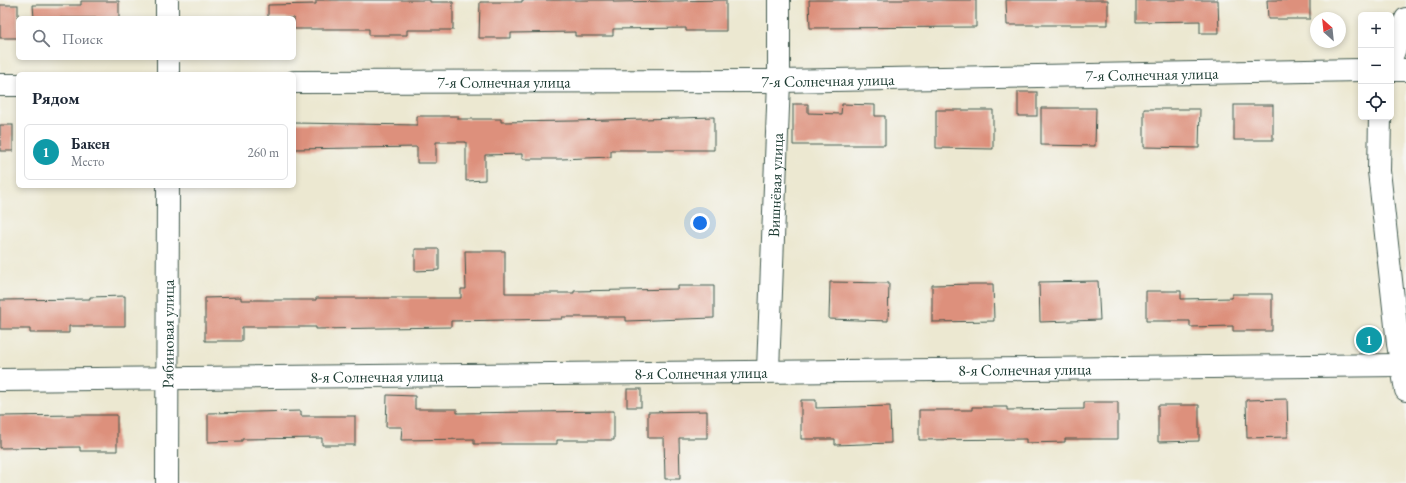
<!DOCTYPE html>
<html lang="ru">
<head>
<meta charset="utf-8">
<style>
	:root { --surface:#fff; --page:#f2f2f3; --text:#1f2937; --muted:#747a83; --line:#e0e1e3; --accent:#111827 }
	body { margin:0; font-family:"EB Garamond",serif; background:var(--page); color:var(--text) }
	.controls { position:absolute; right:12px; top:12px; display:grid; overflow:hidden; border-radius:6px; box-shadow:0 2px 6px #0003 }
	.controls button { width:36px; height:36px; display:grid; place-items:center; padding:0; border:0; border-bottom:1px solid var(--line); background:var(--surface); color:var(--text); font:20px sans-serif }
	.compass { position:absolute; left:1310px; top:12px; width:36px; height:36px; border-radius:50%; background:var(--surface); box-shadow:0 2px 6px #0003; rotate:333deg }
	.you { position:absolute; left:700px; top:223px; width:14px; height:14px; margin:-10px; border:3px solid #fff; border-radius:50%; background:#1a73e8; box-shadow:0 0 0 6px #1a73e833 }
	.badge { display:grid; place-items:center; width:26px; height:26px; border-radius:50%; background:var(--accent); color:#fff; font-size:13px; font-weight:700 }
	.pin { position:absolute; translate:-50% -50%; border:2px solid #fff; box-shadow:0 1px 4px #0006 }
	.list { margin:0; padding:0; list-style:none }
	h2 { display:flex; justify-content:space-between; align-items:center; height:52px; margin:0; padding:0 16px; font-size:17px }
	h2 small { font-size:13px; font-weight:400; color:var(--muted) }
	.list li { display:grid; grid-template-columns:26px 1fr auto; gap:12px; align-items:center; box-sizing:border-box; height:56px; margin:0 8px 8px; padding:0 8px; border:1px solid var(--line); border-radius:6px }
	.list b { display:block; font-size:15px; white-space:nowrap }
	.list p { margin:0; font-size:13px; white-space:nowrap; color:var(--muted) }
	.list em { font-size:13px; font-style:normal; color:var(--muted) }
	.icon { flex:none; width:22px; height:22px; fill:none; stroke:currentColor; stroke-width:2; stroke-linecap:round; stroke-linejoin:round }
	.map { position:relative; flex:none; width:1406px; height:483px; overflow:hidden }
	.search { position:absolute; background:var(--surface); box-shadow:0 2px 6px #0003; left:16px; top:16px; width:280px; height:44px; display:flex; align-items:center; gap:10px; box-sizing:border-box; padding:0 14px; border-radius:6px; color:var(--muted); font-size:15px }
	.panel { position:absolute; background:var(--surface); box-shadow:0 2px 6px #0003; left:16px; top:72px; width:280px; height:116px; border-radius:6px }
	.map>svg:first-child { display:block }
	.building { fill:#dd907c }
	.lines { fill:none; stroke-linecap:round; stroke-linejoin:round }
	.minor-casing { stroke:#3e574c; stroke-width:24 }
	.minor { stroke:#fff; stroke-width:22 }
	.labels { text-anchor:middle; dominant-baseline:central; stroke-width:3; stroke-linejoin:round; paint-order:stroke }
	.street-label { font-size:16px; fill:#1f3d34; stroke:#f6f6f2 }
</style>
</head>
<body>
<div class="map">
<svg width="1406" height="483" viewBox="0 0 1406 483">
	<rect width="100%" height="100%" fill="#f6f6f2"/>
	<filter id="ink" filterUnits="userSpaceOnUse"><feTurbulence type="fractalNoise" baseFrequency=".025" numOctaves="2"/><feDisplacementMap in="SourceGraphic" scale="8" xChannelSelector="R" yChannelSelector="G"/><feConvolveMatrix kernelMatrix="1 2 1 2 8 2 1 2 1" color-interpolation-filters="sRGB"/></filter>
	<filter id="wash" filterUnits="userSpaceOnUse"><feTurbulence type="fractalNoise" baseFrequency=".012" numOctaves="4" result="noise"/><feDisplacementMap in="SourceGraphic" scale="16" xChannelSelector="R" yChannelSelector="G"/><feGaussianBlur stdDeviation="0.9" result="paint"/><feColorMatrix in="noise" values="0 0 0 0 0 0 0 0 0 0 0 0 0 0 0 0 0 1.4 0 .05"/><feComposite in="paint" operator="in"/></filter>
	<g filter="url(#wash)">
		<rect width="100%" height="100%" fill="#ece8d1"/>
		<g id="blocks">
			<g class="building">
				<polygon points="316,0 430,0 430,2 453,2 453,30 407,30 407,35 369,35 369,29 294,29 294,18 268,18 268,5 316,4"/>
				<polygon points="522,0 614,0 614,2 726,0 726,31 686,31 686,28 613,29 613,36 575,36 575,32 511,33 511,38 479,38 480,2 522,2"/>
				<polygon points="809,0 976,0 976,27 810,28"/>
				<polygon points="1006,0 1108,0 1108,25 1007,25"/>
				<polygon points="1136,0 1218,0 1219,33 1200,33 1200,21 1136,22"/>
				<polygon points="1267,0 1310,0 1310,19 1268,19"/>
				<polygon points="81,1 119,1 119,18 34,18 33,5 81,5"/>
				<rect x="0" y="5" width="18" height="33"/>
				<rect x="1018" y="92" width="19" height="24"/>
				<polygon points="793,104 808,104 808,113 841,114 842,104 875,105 875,116 885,116 885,145 793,145"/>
				<rect x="1234" y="105" width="39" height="35"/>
				<polygon points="1041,108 1096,108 1095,146 1041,145"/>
				<polygon points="1144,109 1200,109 1199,148 1144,147"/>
				<polygon points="936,110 993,110 993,149 936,148"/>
				<polygon points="417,116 458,116 458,119 501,119 501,122 574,121 714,117 714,150 611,150 611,157 561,159 522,159 522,154 485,155 485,180 466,181 466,142 436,142 436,163 417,163 417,147 294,149 294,123 417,125"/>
				<rect x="0" y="125" width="13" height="26"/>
				<polygon points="415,249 439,249 439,270 415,271"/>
				<polygon points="465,251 505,251 505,293 574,293 574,291 678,289 678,286 714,286 714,318 626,321 626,317 562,317 562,319 451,321 451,327 316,329 316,327 242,327 242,341 205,341 205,298 241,297 241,300 316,300 316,298 461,298 461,289 466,289"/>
				<polygon points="1098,281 1100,320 1040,322 1039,282"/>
				<polygon points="830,282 889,283 888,321 829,319"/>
				<polygon points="975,284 993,284 994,321 932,322 932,285"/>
				<polygon points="1146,291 1181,291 1181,299 1232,298 1232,294 1272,294 1272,331 1233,331 1233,326 1190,327 1190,321 1146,321"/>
				<polygon points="125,296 125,326 69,326 69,333 30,333 30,329 0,329 0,300 90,299 90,297"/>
				<rect x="627" y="389" width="14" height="18"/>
				<polygon points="387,395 415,396 415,409 457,409 457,413 614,411 614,440 557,440 557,444 474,444 474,439 401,440 402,427 386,427"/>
				<polygon points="1287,399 1288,437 1247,438 1246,400"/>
				<polygon points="801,400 816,400 816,408 890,406 891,443 835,445 835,439 801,439"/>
				<polygon points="1084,402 1118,402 1118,439 1065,439 1065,442 1026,443 1026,439 919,440 919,410 972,410 972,407 1007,407 1007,410 1084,409"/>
				<polygon points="1158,405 1199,405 1199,441 1158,442"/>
				<polygon points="301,411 301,416 355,416 355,445 322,445 322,438 242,439 242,441 208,442 208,413"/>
				<polygon points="707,411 707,438 679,438 680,479 665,479 664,438 648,438 648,412"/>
				<polygon points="79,415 117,415 117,451 80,451 80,447 0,448 0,416"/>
			</g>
		</g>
	</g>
	<g filter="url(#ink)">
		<use href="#blocks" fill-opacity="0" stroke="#3e574c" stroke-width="1"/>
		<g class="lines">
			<defs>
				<g id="minor">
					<polyline points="167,0 167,18"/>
					<polyline points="168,58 168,74"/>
					<polyline points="1391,59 1406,19"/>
					<polyline points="1391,70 1406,70"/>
					<path id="s1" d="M294 82 779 81 1361 70"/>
					<polyline points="0,85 18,85"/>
					<polyline points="1380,117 1379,171 1398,344 1406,390"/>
					<path id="s2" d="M768 370 779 81V0"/>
					<path id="s3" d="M0 380 1401 365"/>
					<path id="s4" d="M167 483 168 186"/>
				</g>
			</defs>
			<use href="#minor" class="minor-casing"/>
			<use href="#minor" class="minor"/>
		</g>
	</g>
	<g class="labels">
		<g class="street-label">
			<text stroke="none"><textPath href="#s1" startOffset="858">7-я Солнечная улица</textPath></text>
			<text stroke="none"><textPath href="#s1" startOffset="534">7-я Солнечная улица</textPath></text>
			<text stroke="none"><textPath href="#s1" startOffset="210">7-я Солнечная улица</textPath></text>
			<text stroke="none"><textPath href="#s2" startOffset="185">Вишнёвая улица</textPath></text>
			<text stroke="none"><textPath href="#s4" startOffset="149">Рябиновая улица</textPath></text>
			<text stroke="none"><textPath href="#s3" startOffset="1025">8-я Солнечная улица</textPath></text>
			<text stroke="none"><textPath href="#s3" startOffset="701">8-я Солнечная улица</textPath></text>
			<text stroke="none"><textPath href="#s3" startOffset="377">8-я Солнечная улица</textPath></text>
		</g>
	</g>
</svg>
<div class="controls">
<button>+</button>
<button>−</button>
<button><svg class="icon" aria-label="locate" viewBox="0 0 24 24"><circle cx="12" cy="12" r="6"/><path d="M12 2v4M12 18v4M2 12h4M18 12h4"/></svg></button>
</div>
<svg class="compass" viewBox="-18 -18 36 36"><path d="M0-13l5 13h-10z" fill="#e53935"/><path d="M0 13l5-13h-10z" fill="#747a83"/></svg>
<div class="you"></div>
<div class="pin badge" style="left:1369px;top:340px;background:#0f9aa8">1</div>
<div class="search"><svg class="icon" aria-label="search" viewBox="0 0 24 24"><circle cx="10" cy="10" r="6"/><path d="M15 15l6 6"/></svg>Поиск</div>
<section class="panel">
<h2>Рядом<small></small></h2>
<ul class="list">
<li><span class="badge" style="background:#0f9aa8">1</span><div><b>Бакен</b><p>Место</p></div><em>260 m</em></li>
</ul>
</section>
</div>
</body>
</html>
